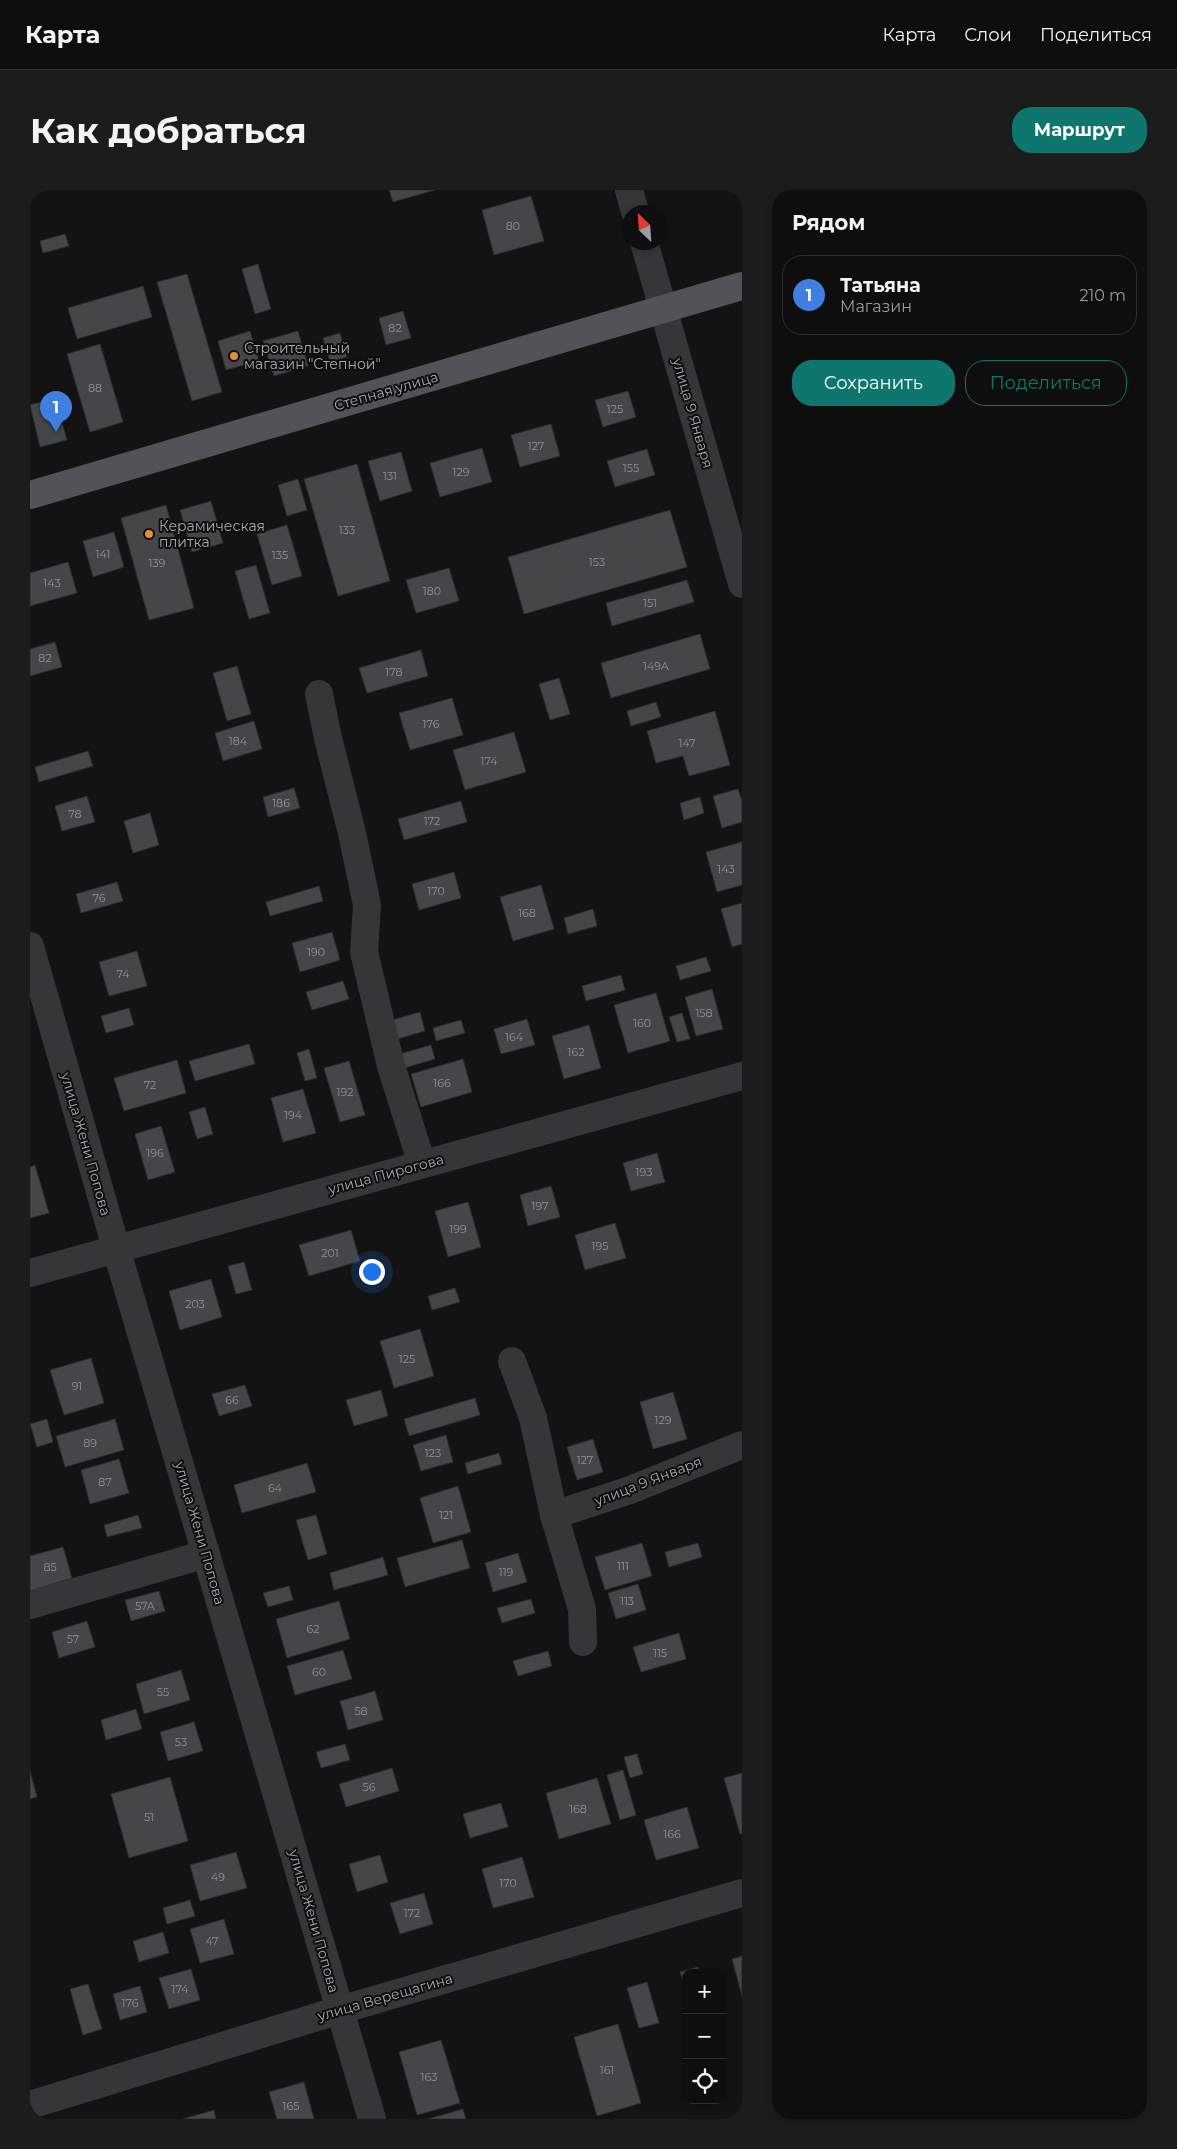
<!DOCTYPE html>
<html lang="ru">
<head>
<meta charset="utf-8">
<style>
	:root { --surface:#0e0e0f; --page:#1c1c1d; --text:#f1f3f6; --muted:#9b9c9e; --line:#2e2e2f; --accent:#0f766e }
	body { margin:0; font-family:Montserrat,sans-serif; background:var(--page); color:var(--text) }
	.controls { position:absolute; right:15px; bottom:15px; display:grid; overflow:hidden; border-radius:10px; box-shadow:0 2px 8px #0003 }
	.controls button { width:45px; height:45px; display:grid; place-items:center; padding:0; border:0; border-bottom:1px solid var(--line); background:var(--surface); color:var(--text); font:25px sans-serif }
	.compass { position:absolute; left:592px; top:15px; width:45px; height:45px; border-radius:50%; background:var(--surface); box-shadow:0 2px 8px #0003; rotate:335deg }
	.you { position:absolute; left:341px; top:1081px; width:18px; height:18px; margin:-12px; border:4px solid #fff; border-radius:50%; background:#1a73e8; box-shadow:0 0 0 8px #1a73e833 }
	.badge { display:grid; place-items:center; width:32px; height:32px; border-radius:50%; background:var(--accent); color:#fff; font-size:16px; font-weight:700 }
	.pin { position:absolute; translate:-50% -41px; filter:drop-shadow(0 1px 2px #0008) }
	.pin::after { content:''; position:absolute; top:26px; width:18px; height:15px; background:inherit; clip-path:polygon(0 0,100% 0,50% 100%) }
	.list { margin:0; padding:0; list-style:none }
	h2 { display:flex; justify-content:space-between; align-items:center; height:65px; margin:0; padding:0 20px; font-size:21px }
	h2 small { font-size:16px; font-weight:400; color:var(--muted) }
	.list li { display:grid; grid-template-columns:32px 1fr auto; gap:15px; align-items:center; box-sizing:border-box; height:80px; margin:0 10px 10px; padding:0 10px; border:1px solid var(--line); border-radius:20px }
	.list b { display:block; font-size:19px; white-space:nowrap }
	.list p { margin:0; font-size:16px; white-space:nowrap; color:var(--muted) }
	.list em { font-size:16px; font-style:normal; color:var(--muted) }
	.actions { display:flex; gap:10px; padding:15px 20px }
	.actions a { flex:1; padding:11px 0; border:1px solid var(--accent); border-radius:20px; text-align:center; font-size:18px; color:var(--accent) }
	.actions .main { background:var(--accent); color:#fff }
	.icon { flex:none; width:28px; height:28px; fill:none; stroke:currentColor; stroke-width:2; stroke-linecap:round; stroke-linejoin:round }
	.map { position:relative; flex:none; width:712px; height:1929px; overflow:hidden; border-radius:20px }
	header { display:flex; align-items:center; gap:30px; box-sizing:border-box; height:70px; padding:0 25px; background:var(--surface); border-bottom:1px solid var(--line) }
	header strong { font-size:24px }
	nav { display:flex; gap:28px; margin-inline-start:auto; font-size:18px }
	.intro { display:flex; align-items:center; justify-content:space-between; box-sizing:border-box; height:120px; padding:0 30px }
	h1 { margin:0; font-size:35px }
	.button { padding:12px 22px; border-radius:20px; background:var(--accent); color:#fff; font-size:18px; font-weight:700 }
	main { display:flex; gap:30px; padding:0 30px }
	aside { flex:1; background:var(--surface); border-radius:20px; box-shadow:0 2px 8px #0003 }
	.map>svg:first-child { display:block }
	.building { fill:#45464a; stroke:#2d2e30 }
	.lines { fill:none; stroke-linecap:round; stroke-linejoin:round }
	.minor { stroke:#343639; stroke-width:28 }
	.major { stroke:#515358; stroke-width:28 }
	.poi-dot { fill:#e1913e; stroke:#0e0e0f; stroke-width:2 }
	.labels { text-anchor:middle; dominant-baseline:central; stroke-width:4; stroke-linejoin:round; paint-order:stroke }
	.number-label { font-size:11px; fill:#8e929a }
	.poi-label { font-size:14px; fill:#a6acb4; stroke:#0e0e0f; text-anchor:start }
	.street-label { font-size:14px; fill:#a6acb4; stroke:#0e0e0f }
</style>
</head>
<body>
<header>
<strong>Карта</strong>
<nav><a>Карта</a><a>Слои</a><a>Поделиться</a></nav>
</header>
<div class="intro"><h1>Как добраться</h1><a class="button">Маршрут</a></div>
<main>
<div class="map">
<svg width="712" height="1929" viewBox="0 0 712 1929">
	<rect width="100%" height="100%" fill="#131314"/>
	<g class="building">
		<polygon points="359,0 405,0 363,12"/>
		<polygon points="501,6 514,51 464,65 452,20"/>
		<polygon points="35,44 39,56 13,63 10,51"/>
		<polygon points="228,74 241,119 225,124 212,79"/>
		<polygon points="157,84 192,202 162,211 127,92"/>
		<polygon points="113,96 122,127 47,149 38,118"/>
		<polygon points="373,121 381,148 356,155 349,128"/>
		<polygon points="220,141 229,171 196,180 188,151"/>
		<polygon points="268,141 278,176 244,186 233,151"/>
		<polygon points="310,143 317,167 300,172 293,148"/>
		<polygon points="70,154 93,232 60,242 37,164"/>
		<polygon points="598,201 606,227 573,237 565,210"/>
		<polygon points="25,208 37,250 10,257 0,215"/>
		<polygon points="521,234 530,266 490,277 481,245"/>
		<polygon points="452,258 462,292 410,307 400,273"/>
		<polygon points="617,259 625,285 585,297 577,271"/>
		<polygon points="371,262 382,301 350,311 338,271"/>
		<polygon points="327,274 360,391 308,406 274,289"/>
		<polygon points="268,289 277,320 257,326 248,295"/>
		<polygon points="181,311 193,353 162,362 150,320"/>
		<polygon points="136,315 164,418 119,430 91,328"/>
		<polygon points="640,320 657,377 494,424 478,367"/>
		<polygon points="257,335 272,386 242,395 227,344"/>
		<polygon points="84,342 94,377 63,387 53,351"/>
		<polygon points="38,372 47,403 0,416 0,383"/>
		<polygon points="226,375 240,423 219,429 205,381"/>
		<polygon points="419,378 429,411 386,423 376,390"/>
		<polygon points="657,390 664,412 582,436 576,413"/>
		<polygon points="670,444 680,479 581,508 571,473"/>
		<polygon points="25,452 32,477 0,486 0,459"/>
		<polygon points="391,460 398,486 337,503 329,478"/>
		<polygon points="207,476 221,524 197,531 183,483"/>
		<polygon points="529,488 540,524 520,530 509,494"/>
		<polygon points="422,508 433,545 380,560 369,523"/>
		<polygon points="626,512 631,527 601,536 597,521"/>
		<polygon points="685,521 700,575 659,586 653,566 626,573 617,541"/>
		<polygon points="224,531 232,559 193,571 185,543"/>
		<polygon points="484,542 496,582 435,600 423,560"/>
		<polygon points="58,561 63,576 9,592 5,577"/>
		<polygon points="264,598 270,618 238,627 233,607"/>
		<polygon points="708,599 712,611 712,632 692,638 683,606"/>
		<polygon points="57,606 65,632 32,641 25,616"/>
		<polygon points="670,607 674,623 654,630 650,613"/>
		<polygon points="431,611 437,632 374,650 368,629"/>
		<polygon points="120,623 129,655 103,663 94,631"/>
		<polygon points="712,652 712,695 687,702 676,662"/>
		<polygon points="424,682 431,708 389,720 382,694"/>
		<polygon points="87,692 93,711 51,723 46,704"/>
		<polygon points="511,695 524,739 483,751 470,707"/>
		<polygon points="289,696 293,711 240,726 236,712"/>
		<polygon points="712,713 712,754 702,757 691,719"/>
		<polygon points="563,719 567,736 538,744 534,728"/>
		<polygon points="302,742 310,770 270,782 262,753"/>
		<polygon points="107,761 117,796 79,806 69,772"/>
		<polygon points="676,767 681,781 650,790 646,776"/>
		<polygon points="591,785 595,800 556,811 552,796"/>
		<polygon points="313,791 319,809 282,820 276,802"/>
		<polygon points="682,799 693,839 666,846 655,807"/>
		<polygon points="626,803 640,851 598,863 584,815"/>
		<polygon points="99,818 104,835 76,843 71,826"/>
		<polygon points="390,822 395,841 364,850 359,831"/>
		<polygon points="652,823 660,849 647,852 639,827"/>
		<polygon points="497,829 505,855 471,864 464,839"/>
		<polygon points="431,830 435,843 406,851 403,838"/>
		<polygon points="559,835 571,878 534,889 522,846"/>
		<polygon points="219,854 225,874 165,891 159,871"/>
		<polygon points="401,855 405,869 374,878 370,864"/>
		<polygon points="279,859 287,888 275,891 267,863"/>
		<polygon points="433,869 442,902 391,917 381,884"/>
		<polygon points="147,870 156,903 94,921 84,888"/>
		<polygon points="319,871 335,925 310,932 294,878"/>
		<polygon points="273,899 286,943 253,952 241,908"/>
		<polygon points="175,917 183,944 167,949 159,922"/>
		<polygon points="131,936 145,982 118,990 105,944"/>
		<polygon points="627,963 635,992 601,1001 593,973"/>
		<polygon points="5,975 19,1023 0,1028 0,977"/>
		<polygon points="521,996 530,1027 498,1036 490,1005"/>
		<polygon points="438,1012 451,1057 418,1067 405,1021"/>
		<polygon points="585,1033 596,1068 555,1080 545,1045"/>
		<polygon points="321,1040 330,1071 279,1086 269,1055"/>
		<polygon points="214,1072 222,1100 206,1104 198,1076"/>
		<polygon points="181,1089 192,1127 150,1140 139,1101"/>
		<polygon points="425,1098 430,1112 402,1120 398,1106"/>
		<polygon points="390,1139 404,1186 364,1198 350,1151"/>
		<polygon points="61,1168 74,1213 34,1225 20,1180"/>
		<polygon points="215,1195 222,1216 189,1226 182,1204"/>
		<polygon points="351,1200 358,1226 324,1236 316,1210"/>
		<polygon points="643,1202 657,1249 623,1259 610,1212"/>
		<polygon points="445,1208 450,1225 379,1246 374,1229"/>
		<polygon points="17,1229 23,1252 7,1257 0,1234"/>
		<polygon points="85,1229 94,1260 35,1277 26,1246"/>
		<polygon points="416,1245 423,1272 391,1281 383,1255"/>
		<polygon points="563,1249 573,1282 547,1290 537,1257"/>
		<polygon points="469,1263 472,1274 438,1284 435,1273"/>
		<polygon points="89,1269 99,1303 60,1314 51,1280"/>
		<polygon points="277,1273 286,1302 212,1323 204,1295"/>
		<polygon points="428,1296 441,1342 403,1353 390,1308"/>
		<polygon points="108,1325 112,1338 77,1347 74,1335"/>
		<polygon points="286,1325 297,1364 278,1370 266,1330"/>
		<polygon points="432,1350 440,1378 375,1397 367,1368"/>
		<polygon points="612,1353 622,1386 575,1400 565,1367"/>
		<polygon points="668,1353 672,1367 639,1377 635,1362"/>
		<polygon points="33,1357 42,1388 0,1401 0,1366"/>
		<polygon points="488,1363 497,1392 463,1402 455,1373"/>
		<polygon points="353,1367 358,1385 304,1400 300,1383"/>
		<polygon points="608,1394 616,1420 586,1429 578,1403"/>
		<polygon points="259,1396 263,1410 238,1417 233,1403"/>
		<polygon points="129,1401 135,1421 101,1431 95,1410"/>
		<polygon points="501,1409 505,1423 472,1433 467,1418"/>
		<polygon points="309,1411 320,1449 257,1468 246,1429"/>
		<polygon points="57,1431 65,1457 29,1468 22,1442"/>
		<polygon points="649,1443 656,1469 611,1482 603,1457"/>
		<polygon points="313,1460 322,1489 265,1505 257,1476"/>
		<polygon points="518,1461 522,1476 488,1486 483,1471"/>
		<polygon points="151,1480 160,1510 114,1524 106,1494"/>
		<polygon points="345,1501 353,1530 318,1540 310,1511"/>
		<polygon points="106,1519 112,1539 76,1550 71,1530"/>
		<polygon points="164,1532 173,1561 138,1571 130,1542"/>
		<polygon points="315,1554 320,1570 291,1578 286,1562"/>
		<polygon points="607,1564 613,1584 600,1588 594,1567"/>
		<polygon points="362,1578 369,1601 316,1617 309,1594"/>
		<polygon points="593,1580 606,1625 590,1630 577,1585"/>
		<polygon points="0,1581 7,1607 0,1609"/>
		<polygon points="712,1583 712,1644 710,1644 694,1588"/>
		<polygon points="140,1587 158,1651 99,1668 81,1604"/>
		<polygon points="567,1588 581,1634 529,1649 516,1603"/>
		<polygon points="471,1613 478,1637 440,1648 433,1624"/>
		<polygon points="657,1617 669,1658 626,1670 614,1630"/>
		<polygon points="206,1662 217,1698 170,1711 160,1675"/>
		<polygon points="350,1665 358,1692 327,1702 319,1674"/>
		<polygon points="492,1667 504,1707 463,1718 452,1679"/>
		<polygon points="394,1703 403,1734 370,1744 360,1713"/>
		<polygon points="160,1710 165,1726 137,1734 133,1718"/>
		<polygon points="194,1729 204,1764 170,1773 160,1739"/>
		<polygon points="133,1742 139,1763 109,1772 103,1751"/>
		<polygon points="712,1766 712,1806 702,1769"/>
		<polygon points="668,1777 669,1783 656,1783 656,1802 650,1782"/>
		<polygon points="161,1779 170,1810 139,1819 129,1788"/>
		<polygon points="617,1792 629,1833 609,1838 597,1798"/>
		<polygon points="58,1794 72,1839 53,1845 40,1799"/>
		<polygon points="110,1796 117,1822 90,1830 83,1804"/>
		<polygon points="588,1834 611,1913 567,1926 544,1847"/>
		<polygon points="411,1850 430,1913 387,1925 369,1862"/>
		<polygon points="274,1892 284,1929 247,1929 239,1902"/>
		<polygon points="433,1919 436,1929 398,1929"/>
		<polygon points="184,1920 186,1929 153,1929"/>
	</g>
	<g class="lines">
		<g class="minor">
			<polyline points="599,0 605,22"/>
			<polyline points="614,52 712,394"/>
			<polyline points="289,504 298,548 322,643 337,715 334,762 361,876 392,974"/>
			<polyline points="0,756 86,1058 342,1929"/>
			<polyline points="0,1083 712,886"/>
			<polyline points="482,1171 503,1228 524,1325 552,1419 553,1452"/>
			<polyline points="524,1325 600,1300 712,1255"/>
			<polyline points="0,1415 176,1364"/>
			<polyline points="0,1915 310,1820 712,1703"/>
		</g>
		<polyline class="major" points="0,305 712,96"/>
	</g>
	<g class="poi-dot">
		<circle cx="204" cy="166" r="5"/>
		<circle cx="119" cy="344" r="5"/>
	</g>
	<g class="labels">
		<g class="number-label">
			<text x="483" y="36">80</text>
			<text x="365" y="138">82</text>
			<text x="65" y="198">88</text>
			<text x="585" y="219">125</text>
			<text x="506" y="256">127</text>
			<text x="601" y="278">155</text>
			<text x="431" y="282">129</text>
			<text x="360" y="286">131</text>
			<text x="317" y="340">133</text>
			<text x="73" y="364">141</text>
			<text x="250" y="365">135</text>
			<text x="567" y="372">153</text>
			<text x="127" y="373">139</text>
			<text x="22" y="393">143</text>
			<text x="402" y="401">180</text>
			<text x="620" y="413">151</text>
			<text x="15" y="468">82</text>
			<text x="626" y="476">149А</text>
			<text x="364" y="482">178</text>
			<text x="401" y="534">176</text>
			<text x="208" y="551">184</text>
			<text x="657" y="553">147</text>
			<text x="459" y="571">174</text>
			<text x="251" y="613">186</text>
			<text x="45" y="624">78</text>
			<text x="402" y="631">172</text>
			<text x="696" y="679">143</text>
			<text x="406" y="701">170</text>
			<text x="69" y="708">76</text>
			<text x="497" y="723">168</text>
			<text x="286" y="762">190</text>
			<text x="93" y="784">74</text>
			<text x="674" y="823">158</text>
			<text x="612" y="833">160</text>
			<text x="484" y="847">164</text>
			<text x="546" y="862">162</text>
			<text x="412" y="893">166</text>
			<text x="120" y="895">72</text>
			<text x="315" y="902">192</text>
			<text x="263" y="925">194</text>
			<text x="125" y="963">196</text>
			<text x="614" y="982">193</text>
			<text x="510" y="1016">197</text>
			<text x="428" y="1039">199</text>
			<text x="570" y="1056">195</text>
			<text x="300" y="1063">201</text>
			<text x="165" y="1114">203</text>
			<text x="377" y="1169">125</text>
			<text x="47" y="1196">91</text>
			<text x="202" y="1210">66</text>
			<text x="633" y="1230">129</text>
			<text x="60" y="1253">89</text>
			<text x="403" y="1263">123</text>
			<text x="555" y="1270">127</text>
			<text x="75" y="1292">87</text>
			<text x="245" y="1298">64</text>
			<text x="416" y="1325">121</text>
			<text x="593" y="1376">111</text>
			<text x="20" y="1377">85</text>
			<text x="476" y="1382">119</text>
			<text x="597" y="1411">113</text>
			<text x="115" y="1416">57А</text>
			<text x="283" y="1439">62</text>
			<text x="43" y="1449">57</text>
			<text x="630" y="1463">115</text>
			<text x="289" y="1482">60</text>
			<text x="133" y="1502">55</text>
			<text x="331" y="1521">58</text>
			<text x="151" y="1552">53</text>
			<text x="339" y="1597">56</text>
			<text x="548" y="1619">168</text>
			<text x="119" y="1627">51</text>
			<text x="642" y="1644">166</text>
			<text x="188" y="1687">49</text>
			<text x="478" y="1693">170</text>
			<text x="382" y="1723">172</text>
			<text x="182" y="1751">47</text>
			<text x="150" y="1799">174</text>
			<text x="100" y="1813">176</text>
			<text x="577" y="1880">161</text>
			<text x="399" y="1887">163</text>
			<text x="261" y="1916">165</text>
		</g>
		<g class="poi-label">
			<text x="214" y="158">Строительный<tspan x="214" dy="16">магазин "Степной"</tspan></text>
			<text x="129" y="336">Керамическая<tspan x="129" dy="16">плитка</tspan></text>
		</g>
		<g class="street-label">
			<text transform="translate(356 201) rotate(-16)">Степная улица</text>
			<text transform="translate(663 223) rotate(74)">улица 9 Января</text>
			<text transform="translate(56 954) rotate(74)">улица Жени Попова</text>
			<text transform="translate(356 984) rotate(-15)">улица Пирогова</text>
			<text transform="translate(618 1291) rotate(-21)">улица 9 Января</text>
			<text transform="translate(170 1343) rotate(74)">улица Жени Попова</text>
			<text transform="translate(284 1731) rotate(74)">улица Жени Попова</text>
			<text transform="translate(355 1807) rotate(-16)">улица Верещагина</text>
		</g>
	</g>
</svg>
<div class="controls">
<button>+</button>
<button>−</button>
<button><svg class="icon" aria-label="locate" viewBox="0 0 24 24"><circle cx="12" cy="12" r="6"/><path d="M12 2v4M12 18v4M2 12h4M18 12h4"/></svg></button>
</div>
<svg class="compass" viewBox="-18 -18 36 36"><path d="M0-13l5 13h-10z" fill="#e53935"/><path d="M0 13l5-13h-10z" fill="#9b9c9e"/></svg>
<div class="you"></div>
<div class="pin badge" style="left:26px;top:242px;background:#3f7fe0">1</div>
</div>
<aside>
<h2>Рядом<small></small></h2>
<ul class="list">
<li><span class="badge" style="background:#3f7fe0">1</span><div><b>Татьяна</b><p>Магазин</p></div><em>210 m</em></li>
</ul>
<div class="actions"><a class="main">Сохранить</a><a>Поделиться</a></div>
</aside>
</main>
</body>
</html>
